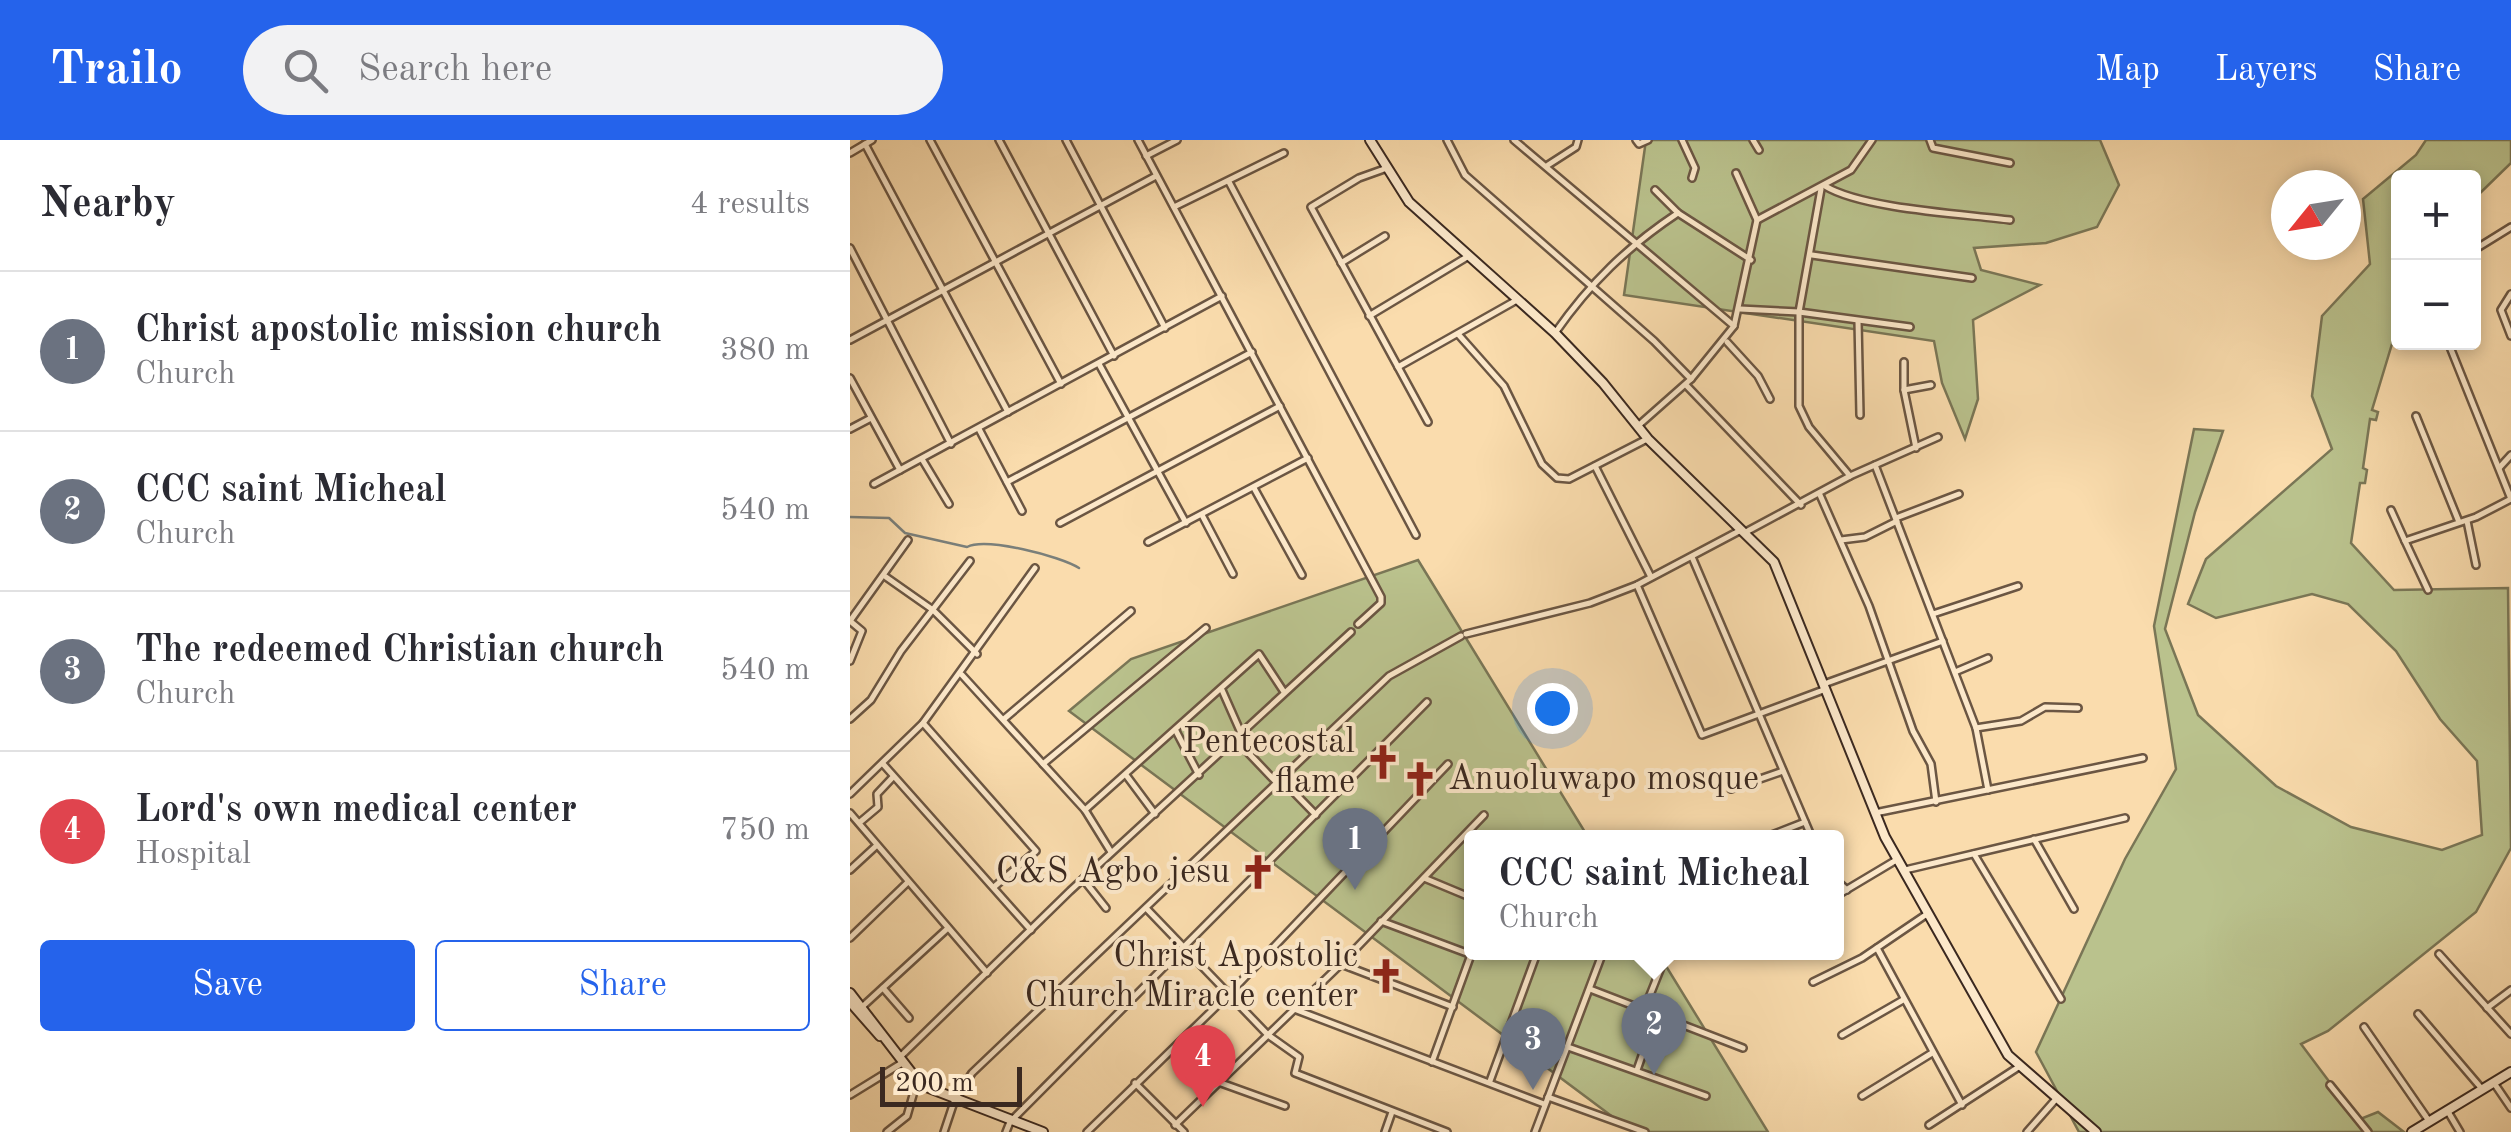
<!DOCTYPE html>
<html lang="en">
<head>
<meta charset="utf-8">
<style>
	:root { --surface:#fff; --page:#f2f2f3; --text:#2b2b33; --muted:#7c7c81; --line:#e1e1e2; --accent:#2563eb }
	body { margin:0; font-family:"Old Standard TT",serif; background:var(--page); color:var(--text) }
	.controls { position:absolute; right:30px; top:30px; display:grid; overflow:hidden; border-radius:10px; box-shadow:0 5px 15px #0003 }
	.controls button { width:90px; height:90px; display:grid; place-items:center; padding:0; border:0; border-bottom:2px solid var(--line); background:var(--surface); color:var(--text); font:50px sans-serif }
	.compass { position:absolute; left:1421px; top:30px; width:90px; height:90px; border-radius:50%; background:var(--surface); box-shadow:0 5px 15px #0003; rotate:240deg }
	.scale { position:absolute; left:30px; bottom:25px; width:142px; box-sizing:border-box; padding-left:10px; border:5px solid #3b2920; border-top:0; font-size:28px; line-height:35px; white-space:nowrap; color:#3b2920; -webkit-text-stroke:8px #fce8ca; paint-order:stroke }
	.you { position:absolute; left:702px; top:568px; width:35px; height:35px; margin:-25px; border:8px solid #fff; border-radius:50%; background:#1a73e8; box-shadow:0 0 0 15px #1a73e833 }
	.badge { display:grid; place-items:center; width:65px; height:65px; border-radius:50%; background:var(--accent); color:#fff; font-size:32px; font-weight:700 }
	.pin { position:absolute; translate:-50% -82px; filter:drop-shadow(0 2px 5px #0008) }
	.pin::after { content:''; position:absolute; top:52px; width:35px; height:30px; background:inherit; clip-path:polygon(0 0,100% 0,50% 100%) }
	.popup { position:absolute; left:614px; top:690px; width:380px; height:130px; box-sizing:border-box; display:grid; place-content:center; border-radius:10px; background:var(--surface); filter:drop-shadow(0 2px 8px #0005); font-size:32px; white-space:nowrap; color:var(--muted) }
	.popup b { font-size:38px; color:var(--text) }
	.popup::after { content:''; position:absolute; left:50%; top:100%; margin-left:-20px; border:20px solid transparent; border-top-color:var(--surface) }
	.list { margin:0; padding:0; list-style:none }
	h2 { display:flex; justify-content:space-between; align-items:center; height:130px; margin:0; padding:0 40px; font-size:42px }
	h2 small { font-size:32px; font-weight:400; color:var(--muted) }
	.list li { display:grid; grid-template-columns:65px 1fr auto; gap:30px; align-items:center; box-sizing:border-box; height:160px; padding:0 40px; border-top:2px solid var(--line) }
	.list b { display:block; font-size:38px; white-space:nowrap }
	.list p { margin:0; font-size:32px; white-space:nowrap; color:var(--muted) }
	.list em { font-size:32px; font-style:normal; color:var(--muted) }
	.actions { display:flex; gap:20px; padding:30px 40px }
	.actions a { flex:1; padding:22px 0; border:2px solid var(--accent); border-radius:10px; text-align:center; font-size:35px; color:var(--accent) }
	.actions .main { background:var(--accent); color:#fff }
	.icon { flex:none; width:55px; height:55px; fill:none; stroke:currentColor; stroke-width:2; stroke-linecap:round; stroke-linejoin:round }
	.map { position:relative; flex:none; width:1661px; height:992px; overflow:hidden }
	header { display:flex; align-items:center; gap:60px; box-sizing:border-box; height:140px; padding:0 50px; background:var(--accent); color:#fff }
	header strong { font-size:48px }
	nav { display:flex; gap:55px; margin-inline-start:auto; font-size:35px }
	.search { width:700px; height:90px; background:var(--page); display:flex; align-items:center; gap:25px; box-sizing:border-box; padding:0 35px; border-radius:55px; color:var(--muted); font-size:38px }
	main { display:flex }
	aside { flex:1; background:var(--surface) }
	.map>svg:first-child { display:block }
	.green { fill:#bac28d; stroke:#7a7656; stroke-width:2.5 }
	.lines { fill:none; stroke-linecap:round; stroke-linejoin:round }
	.stream { stroke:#7a7f7a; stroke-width:2.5 }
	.street-casing { stroke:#6b5643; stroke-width:10 }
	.secondary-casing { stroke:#3b2920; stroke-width:12 }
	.street { stroke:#fce8ca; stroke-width:5 }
	.secondary { stroke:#fce8ca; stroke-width:8 }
	.labels { text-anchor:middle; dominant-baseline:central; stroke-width:8; stroke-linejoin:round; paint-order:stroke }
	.poi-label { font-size:35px; fill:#3b2920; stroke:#fce8ca; text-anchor:end }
</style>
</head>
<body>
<header>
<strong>Trailo</strong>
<div class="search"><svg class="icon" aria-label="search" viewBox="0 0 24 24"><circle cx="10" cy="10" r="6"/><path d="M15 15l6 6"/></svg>Search here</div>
<nav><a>Map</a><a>Layers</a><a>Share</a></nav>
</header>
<main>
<aside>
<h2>Nearby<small>4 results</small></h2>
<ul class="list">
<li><span class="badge" style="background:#6b7280">1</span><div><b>Christ apostolic mission church</b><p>Church</p></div><em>380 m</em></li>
<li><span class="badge" style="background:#6b7280">2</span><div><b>CCC saint Micheal</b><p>Church</p></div><em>540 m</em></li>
<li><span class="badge" style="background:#6b7280">3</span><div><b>The redeemed Christian church</b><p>Church</p></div><em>540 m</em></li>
<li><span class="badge" style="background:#e0444e">4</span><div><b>Lord's own medical center</b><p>Hospital</p></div><em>750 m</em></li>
</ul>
<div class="actions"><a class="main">Save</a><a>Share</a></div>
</aside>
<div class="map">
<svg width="1661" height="992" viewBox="0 0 1661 992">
	<rect width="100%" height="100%" fill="#fadcad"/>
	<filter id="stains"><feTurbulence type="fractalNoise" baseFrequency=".002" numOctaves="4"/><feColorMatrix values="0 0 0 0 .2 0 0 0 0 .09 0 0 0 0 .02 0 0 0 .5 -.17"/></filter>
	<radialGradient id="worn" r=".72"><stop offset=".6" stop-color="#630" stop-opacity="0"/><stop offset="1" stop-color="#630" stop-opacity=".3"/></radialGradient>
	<g class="green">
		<polygon points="796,0 1250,0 1269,45 1247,87 1196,103 1124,108 1131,130 1190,145 1123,180 1128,259 1115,299 1092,243 1084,201 774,155"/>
		<polygon points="1576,0 1661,0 1661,23 1624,59 1624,38 1548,38 1548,184 1522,270 1528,272 1526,280 1520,279 1513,328 1517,330 1515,343 1510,343 1501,403 1544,450 1658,448 1661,708 1626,772 1478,891 1451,904 1508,980 1528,972 1554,992 1229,992 1186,912 1275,719 1326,629 1304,486 1344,289 1373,291 1345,372 1315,489 1348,575 1426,646 1501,687 1592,710 1632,695 1627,621 1590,579 1546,511 1498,464 1462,454 1366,478 1338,464 1356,419 1482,309 1462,256 1472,176 1520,124 1513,59 1566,15"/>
		<polygon points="568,420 738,697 622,698 622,812 808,813 918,992 783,992 219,571 281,519"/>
	</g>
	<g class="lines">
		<path class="stream" d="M0 377 39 378 55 393 117 407C136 397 210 416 229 428"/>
		<defs>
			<g id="street">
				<polyline points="80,0 211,244"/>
				<polyline points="149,0 264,216"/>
				<polyline points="216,0 315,188"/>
				<polyline points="288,0 531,457 531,463 508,484"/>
				<polyline points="597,0 615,35 804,201 841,239"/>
				<polyline points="664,0 884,186"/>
				<polyline points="786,0 789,4 798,0"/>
				<polyline points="832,0 845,28 842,38"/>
				<polyline points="903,0 909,10"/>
				<polyline points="1080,0 1083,8 1160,23"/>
				<polyline points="15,4 158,272"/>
				<polyline points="0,13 22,0"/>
				<polyline points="296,16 327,0"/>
				<polyline points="698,25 726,7 728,0"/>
				<polyline points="537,28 509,38 461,67 578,282"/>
				<polyline points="379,42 566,395"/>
				<path d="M975 46C1013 69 1114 74 1160 80"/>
				<polyline points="971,49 949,172 949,266 959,287 1000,336"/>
				<polyline points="805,50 828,73 901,120"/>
				<polyline points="324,67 434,13"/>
				<polyline points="907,80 1001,30 1022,0"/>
				<polyline points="0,108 101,304"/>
				<polyline points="1624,110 1661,87"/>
				<polyline points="962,115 1122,138"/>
				<polyline points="491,123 535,96"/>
				<polyline points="1661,154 1651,170 1661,196"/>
				<polyline points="890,169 949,172 1060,187"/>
				<polyline points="519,176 617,117"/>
				<polyline points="1008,181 1010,275"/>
				<path d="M705 193C740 143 777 107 828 73"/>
				<polyline points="608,194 654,246 692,324 707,338 719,339 797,299"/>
				<polyline points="0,200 306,36"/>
				<polyline points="877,202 908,236 920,259"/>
				<polyline points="1598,202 1661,359"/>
				<polyline points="1054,222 1054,250 1066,308"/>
				<polyline points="249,224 336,383"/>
				<polyline points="548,227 665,161"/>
				<polyline points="0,238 50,330"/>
				<polyline points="836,245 951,365"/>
				<polyline points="1054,250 1081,245"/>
				<polyline points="1566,276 1609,382"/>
				<polyline points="789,285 841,239 884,186 907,80 886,33"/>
				<polyline points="0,289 21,278"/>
				<polyline points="129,289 172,371"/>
				<polyline points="72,319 99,364"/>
				<polyline points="1025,325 1126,588 1138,650"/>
				<polyline points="745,326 801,437"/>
				<polyline points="1650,327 1661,315"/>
				<polyline points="157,342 402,212"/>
				<polyline points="24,344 372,156"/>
				<polyline points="404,348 452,435"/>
				<polyline points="970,355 1019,466 1063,591 1081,624 1086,662"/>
				<polyline points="1541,370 1555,401"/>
				<polyline points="352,375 383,434"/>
				<polyline points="1046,378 1109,354"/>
				<polyline points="1617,381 1626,425"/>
				<polyline points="210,383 430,266"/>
				<polyline points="894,393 1000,336 1088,297"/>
				<polyline points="991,400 1015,397 1047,381"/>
				<polyline points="298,402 458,318"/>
				<polyline points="842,417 962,698"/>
				<polyline points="36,437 83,470 127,514"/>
				<polyline points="787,445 852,595 976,549"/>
				<polyline points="1578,450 1555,401 1626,377 1661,359"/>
				<polyline points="1083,474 1168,446"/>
				<polyline points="0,481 58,400"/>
				<polyline points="0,481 12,491 0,521"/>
				<polyline points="616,494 740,463 787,445 891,390"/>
				<polyline points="1105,532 1138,518"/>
				<polyline points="112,535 235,670 261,712"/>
				<polyline points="974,544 1093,501"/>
				<polyline points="372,550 391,593"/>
				<polyline points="0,579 21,560 51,511 120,421"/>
				<polyline points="154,579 281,471"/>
				<polyline points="73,583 186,711 144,747"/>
				<polyline points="1126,588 1171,581 1195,567 1228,568"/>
				<polyline points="326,591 349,635"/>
				<polyline points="386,600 427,643"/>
				<polyline points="193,624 356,488"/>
				<polyline points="34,625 181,790"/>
				<polyline points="276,635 305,674"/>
				<polyline points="432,640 466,675"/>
				<polyline points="881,649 933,631"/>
				<polyline points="0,654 73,583 185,428"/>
				<polyline points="235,670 409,514 434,552"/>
				<polyline points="0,673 137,833"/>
				<polyline points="1025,673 1293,618"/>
				<polyline points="9,683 28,667 27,654 43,637"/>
				<polyline points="914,698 955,682"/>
				<polyline points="1184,699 1224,769"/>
				<polyline points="1124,714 1211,859"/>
				<polyline points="0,730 26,706"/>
				<polyline points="1055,730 1275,678"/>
				<polyline points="574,738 622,758"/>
				<polyline points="233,739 256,768"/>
				<polyline points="986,740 997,750"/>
				<polyline points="986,756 1048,719"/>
				<polyline points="296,768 418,895 449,917 445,933 597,992"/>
				<polyline points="531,781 622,815"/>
				<polyline points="0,798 58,742"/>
				<polyline points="1027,808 1112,965"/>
				<polyline points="1589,814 1661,894"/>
				<polyline points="491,824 603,867"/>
				<polyline points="963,842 1012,818 1077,774"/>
				<polyline points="33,848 59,878"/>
				<polyline points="740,849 893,908"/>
				<polyline points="12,867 98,788"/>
				<polyline points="1637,868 1661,850"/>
				<polyline points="444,869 694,964"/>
				<polyline points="794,870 816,815"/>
				<polyline points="1568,874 1632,949"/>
				<polyline points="1514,887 1579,981"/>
				<polyline points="992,895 1053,860"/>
				<polyline points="718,907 856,956"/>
				<polyline points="50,917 220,751 501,492"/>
				<polyline points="582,922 622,812"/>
				<polyline points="787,930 794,910"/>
				<polyline points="640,941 687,813"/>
				<polyline points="285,943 334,992"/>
				<polyline points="371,943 435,966"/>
				<polyline points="1644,943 1661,968"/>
				<polyline points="1480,945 1518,992"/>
				<polyline points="0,955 52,923"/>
				<polyline points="1012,956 1082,913"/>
				<polyline points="698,957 795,992"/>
				<polyline points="1597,970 1610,992"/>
				<polyline points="325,985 491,824 634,675"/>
				<polyline points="1079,985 1167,928"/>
				<polyline points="37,992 57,976 67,941"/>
				<polyline points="94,992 105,959 122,933 539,536 611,496"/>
				<polyline points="156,992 160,982 577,562"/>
				<polyline points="237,992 378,855 598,624"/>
				<polyline points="535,992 542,972"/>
				<polyline points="685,992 753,812"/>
				<polyline points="1177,992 1206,959"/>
			</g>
			<g id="secondary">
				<polyline points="520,0 559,62 705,193 753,243 798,299 924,422 1035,697 1158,915 1246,992"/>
				<polyline points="0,853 71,945 193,992"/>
				<polyline points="0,862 30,896"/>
				<polyline points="1562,992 1661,932"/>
			</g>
		</defs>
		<use href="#street" class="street-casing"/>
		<use href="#secondary" class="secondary-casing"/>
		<use href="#street" class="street"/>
		<use href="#secondary" class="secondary"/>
	</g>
	<defs>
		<symbol id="church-bare" viewBox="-9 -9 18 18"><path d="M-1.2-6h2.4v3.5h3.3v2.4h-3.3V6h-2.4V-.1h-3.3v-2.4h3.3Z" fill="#8f2418" stroke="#fce8ca" stroke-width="2.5" paint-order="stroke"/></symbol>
	</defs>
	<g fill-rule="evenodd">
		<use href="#church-bare" x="508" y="597" width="50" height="50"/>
		<use href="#church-bare" x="545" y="614" width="50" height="50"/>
		<use href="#church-bare" x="383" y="707" width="50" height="50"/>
		<use href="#church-bare" x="511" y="811" width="50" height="50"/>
	</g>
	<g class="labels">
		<g class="poi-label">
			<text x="505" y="602">Pentecostal<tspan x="505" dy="40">flame</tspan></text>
			<text x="598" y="639" text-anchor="start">Anuoluwapo mosque</text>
			<text x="380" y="732">C&amp;S Agbo jesu</text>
			<text x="508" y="816">Christ Apostolic<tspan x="508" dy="40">Church Miracle center</tspan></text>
		</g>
	</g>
	<rect width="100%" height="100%" filter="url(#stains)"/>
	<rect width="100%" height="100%" fill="url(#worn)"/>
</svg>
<div class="controls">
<button>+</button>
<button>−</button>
</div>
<svg class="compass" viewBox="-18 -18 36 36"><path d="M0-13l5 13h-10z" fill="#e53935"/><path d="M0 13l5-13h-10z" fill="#7c7c81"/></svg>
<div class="scale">200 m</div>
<div class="you"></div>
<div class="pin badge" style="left:505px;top:750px;background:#6b7280">1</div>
<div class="pin badge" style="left:804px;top:935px;background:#6b7280">2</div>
<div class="popup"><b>CCC saint Micheal</b>Church</div>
<div class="pin badge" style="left:683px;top:950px;background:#6b7280">3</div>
<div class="pin badge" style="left:353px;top:967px;background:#e0444e">4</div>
</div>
</main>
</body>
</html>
